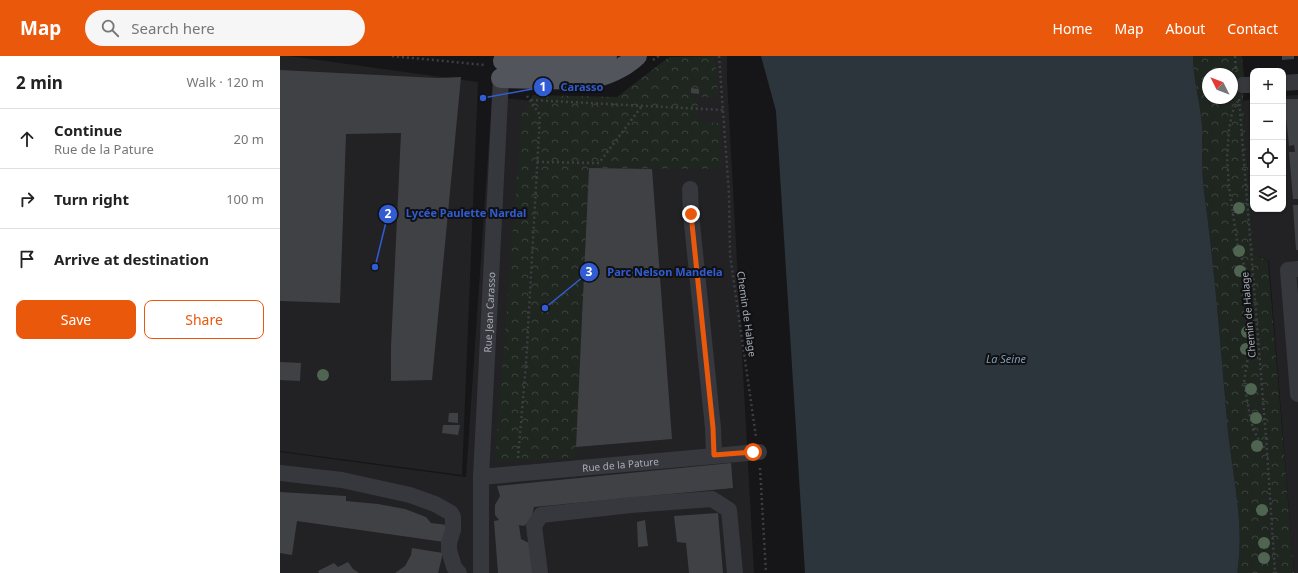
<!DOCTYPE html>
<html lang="en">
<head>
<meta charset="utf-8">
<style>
	:root { --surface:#fff; --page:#f6f6f6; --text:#222; --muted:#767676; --line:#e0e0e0; --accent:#ea580c }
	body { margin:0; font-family:"Noto Sans",sans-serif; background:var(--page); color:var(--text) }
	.controls { position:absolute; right:12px; top:12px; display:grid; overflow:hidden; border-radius:8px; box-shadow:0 1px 3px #0004 }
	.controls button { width:36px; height:36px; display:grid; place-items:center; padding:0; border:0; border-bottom:1px solid var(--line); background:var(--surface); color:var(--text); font:20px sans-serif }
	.compass { position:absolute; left:922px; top:12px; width:36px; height:36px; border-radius:50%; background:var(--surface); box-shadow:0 1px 3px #0004; rotate:312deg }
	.stop { position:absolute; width:12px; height:12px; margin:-9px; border:3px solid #ea580c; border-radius:50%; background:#fff }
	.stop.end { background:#ea580c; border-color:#fff; box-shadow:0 1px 4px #0008 }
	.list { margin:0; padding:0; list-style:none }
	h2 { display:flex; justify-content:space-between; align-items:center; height:52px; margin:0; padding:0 16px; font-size:17px }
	h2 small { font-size:13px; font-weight:400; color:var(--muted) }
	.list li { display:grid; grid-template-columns:26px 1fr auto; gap:12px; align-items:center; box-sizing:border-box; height:60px; padding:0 16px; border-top:1px solid var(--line) }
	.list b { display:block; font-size:15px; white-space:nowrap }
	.list p { margin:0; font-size:13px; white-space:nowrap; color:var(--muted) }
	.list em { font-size:13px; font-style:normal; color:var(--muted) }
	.actions { display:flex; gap:8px; padding:12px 16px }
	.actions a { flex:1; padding:9px 0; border:1px solid var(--accent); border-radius:8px; text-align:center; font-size:14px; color:var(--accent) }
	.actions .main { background:var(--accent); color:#fff }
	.icon { flex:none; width:22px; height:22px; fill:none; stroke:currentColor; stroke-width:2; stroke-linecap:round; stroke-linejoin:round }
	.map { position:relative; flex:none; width:1018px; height:517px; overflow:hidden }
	header { display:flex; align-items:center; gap:24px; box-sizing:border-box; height:56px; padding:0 20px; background:var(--accent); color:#fff }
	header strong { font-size:19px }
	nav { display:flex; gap:22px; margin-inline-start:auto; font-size:14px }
	.search { width:280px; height:36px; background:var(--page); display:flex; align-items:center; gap:10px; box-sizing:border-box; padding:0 14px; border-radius:22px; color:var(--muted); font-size:15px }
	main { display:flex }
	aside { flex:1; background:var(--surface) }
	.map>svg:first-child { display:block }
	.built { fill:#222225 }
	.park { fill:url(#park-crowns); fill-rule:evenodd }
	.water { fill:#2c353c }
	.building { fill:#404145 }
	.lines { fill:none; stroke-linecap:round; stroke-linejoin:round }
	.path { stroke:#3d3f44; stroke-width:2.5; stroke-dasharray:2 3; stroke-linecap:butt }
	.minor { stroke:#37383d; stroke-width:16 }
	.major { stroke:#53555c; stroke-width:20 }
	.tree { fill:#506452 }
	.route { stroke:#ea580c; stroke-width:5 }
	.labels { text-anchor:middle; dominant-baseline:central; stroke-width:4; stroke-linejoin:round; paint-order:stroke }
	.street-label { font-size:10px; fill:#a8adb8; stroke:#111113 }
	.water-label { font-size:11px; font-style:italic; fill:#7f9bb3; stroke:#111113 }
	.leader { fill:none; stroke:#325cd3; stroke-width:1.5 }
	.callout-dot { fill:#325cd3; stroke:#111113; stroke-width:1.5 }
	.mark-label { font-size:12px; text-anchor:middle; font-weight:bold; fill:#fff }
	.callout-label { font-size:11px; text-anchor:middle; font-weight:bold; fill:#325cd3; stroke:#111113; stroke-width:4; stroke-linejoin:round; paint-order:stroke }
</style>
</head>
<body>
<header>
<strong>Map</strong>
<div class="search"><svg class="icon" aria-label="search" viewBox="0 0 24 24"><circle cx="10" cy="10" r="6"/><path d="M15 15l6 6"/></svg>Search here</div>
<nav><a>Home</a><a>Map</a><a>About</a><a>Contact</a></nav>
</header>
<main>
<aside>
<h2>2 min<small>Walk · 120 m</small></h2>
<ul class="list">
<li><svg class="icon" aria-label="ahead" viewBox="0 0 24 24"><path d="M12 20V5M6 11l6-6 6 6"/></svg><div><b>Continue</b><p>Rue de la Pature</p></div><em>20 m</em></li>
<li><svg class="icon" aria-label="right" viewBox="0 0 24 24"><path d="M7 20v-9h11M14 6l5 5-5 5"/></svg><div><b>Turn right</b></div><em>100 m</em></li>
<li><svg class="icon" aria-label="arrive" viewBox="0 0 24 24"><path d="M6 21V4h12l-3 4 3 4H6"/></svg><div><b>Arrive at destination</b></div></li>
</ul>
<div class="actions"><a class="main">Save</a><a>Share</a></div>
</aside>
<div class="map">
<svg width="1018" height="517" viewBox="0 0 1018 517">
	<defs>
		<pattern id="park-crowns" width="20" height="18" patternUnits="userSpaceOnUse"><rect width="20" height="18" fill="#1e261f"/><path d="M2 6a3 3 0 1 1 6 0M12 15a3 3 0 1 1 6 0" fill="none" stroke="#3c433d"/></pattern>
	</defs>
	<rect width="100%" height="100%" fill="#161618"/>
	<g class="built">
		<polygon points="0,0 9,0 198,26 182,419 0,395"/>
		<polygon points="435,0 447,0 447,23 474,517 0,517 0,396 186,421 212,41 283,48 436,34"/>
		<polygon points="1018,39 1018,517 1014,517 989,205 974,198 963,45 973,43 973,153 1003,153 1003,40"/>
	</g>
	<g class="park">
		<polygon points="435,0 438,41 418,41 417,66 439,67 442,113 309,112 296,401 215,406 242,58 253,39 337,41 385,4 390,1"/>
		<path d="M913 0H962L964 22 963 45 974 198 988 205 1014 517H957C965 470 953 422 948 376 941 296 935 215 924 135 921 113 923 91 922 69 920 46 913 23 913 0ZM928 18H952V42H928Z"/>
	</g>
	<path class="water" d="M481 0H913C913 23 920 45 922 69 923 91 921 113 924 135 935 215 941 296 948 376 953 422 965 470 957 517H525L496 55Z"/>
	<g class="building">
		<polygon points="1002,0 1014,0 1014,3 1002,4"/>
		<polygon points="0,14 157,22 181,21 152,324 111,325 111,291 121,77 66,78 60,247 0,245"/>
		<polygon points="411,32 418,33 419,34 419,38 411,37"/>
		<polygon points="1004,43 1018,43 1018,143 1013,143 1009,96 1015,96 1014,89 1009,90"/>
		<polygon points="309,112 372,113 392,383 296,391"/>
		<polygon points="1013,149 1018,149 1018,194 1016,194"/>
		<polygon points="0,306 21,307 20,325 0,324"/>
		<polygon points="169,357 178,357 178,367 168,366"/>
		<polygon points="163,369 180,369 178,379 162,377"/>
		<polygon points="451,407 453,432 254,451 251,463 244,470 239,469 241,483 253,489 256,517 218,517 214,465 219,464 215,459 215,449 220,440 217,430"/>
		<polygon points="0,436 66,440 66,445 98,448 125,453 146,461 151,467 167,469 164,486 17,465 12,499 0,497"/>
		<polygon points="438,457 443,517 409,517 406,487 397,486 394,460"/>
		<polygon points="365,464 368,490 358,491 357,466"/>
		<polygon points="132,492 163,497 158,517 115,517 125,510 131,499"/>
		<polygon points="68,506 73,513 79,517 39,517 38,515 54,507 58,511"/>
	</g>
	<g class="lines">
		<g class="path">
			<polyline points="112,0 205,9"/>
			<polyline points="439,0 449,138 450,199 476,381"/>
			<polyline points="955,0 956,16"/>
			<polyline points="373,4 379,0"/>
			<polyline points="959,43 987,394 995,517"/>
			<polyline points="251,44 443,54"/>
			<polyline points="958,45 952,57 949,74 947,101 949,131 958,191 965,212 973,223"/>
			<polyline points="257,106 319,107 362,50"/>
			<polyline points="978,287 967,306 964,326 971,366 977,381 986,394"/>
			<polyline points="238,402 246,308 260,59 247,40"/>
			<polyline points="480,412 486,517"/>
		</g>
		<g class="minor">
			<polyline points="1003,27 1018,26"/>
			<polyline points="963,29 973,29"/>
			<polyline points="410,133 411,158 433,372 434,399"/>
			<polyline points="1018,213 1008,214 1018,338"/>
			<polyline points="0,417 62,424 130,439 155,448 171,457 173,461 173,474 169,487 169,494 174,511 179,517"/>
			<path id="s1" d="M201 421 479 396"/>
			<path id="s2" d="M201 517V421L221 22"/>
			<polyline points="260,517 254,470 261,459 351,449 432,443 449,454 455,517"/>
		</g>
		<g class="major">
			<polyline points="223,5 266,7 305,5 327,0"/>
			<path d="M221 22 308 24C327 19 343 13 357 0"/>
		</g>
	</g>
	<g class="tree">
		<circle cx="959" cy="152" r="6"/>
		<circle cx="959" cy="195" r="6"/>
		<circle cx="960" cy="215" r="6"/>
		<circle cx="967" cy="276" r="6"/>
		<circle cx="966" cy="293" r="6"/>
		<circle cx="43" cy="319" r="6"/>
		<circle cx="971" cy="333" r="6"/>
		<circle cx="976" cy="362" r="6"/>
		<circle cx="977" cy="390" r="6"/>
		<circle cx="982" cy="454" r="6"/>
		<circle cx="984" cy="487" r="6"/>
		<circle cx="984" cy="502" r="6"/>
	</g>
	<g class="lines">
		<polyline class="route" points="411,158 433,372 434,399 473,396"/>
	</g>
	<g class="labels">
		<g class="street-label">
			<text stroke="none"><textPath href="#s2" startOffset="261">Rue Jean Carasso</textPath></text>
			<text transform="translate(467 258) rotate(82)">Chemin de Halage</text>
			<text transform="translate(968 259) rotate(-95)">Chemin de Halage</text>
			<text stroke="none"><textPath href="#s1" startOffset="140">Rue de la Pature</textPath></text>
		</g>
		<g class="water-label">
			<text x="726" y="302">La Seine</text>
		</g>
	</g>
	<path class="leader" d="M203 42L263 31M95 211L108 158M265 252L309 216"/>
	<g class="callout-dot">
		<circle cx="203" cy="42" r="4"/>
		<circle cx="95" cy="211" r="4"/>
		<circle cx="265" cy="252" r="4"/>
		<circle cx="263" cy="31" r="10"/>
		<circle cx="108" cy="158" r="10"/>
		<circle cx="309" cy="216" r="10"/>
	</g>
	<g class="mark-label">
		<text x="263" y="35">1</text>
		<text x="108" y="162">2</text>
		<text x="309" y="220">3</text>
	</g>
	<g class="callout-label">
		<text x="302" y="35">Carasso</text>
		<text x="186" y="161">Lycée Paulette Nardal</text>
		<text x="385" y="220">Parc Nelson Mandela</text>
	</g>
</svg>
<div class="controls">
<button>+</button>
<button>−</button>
<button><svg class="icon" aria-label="locate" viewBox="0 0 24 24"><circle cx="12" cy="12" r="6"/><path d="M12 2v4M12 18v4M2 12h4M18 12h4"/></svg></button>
<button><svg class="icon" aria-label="layers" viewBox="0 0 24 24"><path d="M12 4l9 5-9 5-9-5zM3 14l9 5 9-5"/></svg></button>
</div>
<svg class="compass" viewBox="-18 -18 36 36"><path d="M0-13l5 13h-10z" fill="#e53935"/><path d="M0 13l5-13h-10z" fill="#767676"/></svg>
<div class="stop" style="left:473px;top:396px"></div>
<div class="stop end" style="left:411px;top:158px"></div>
</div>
</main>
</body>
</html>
